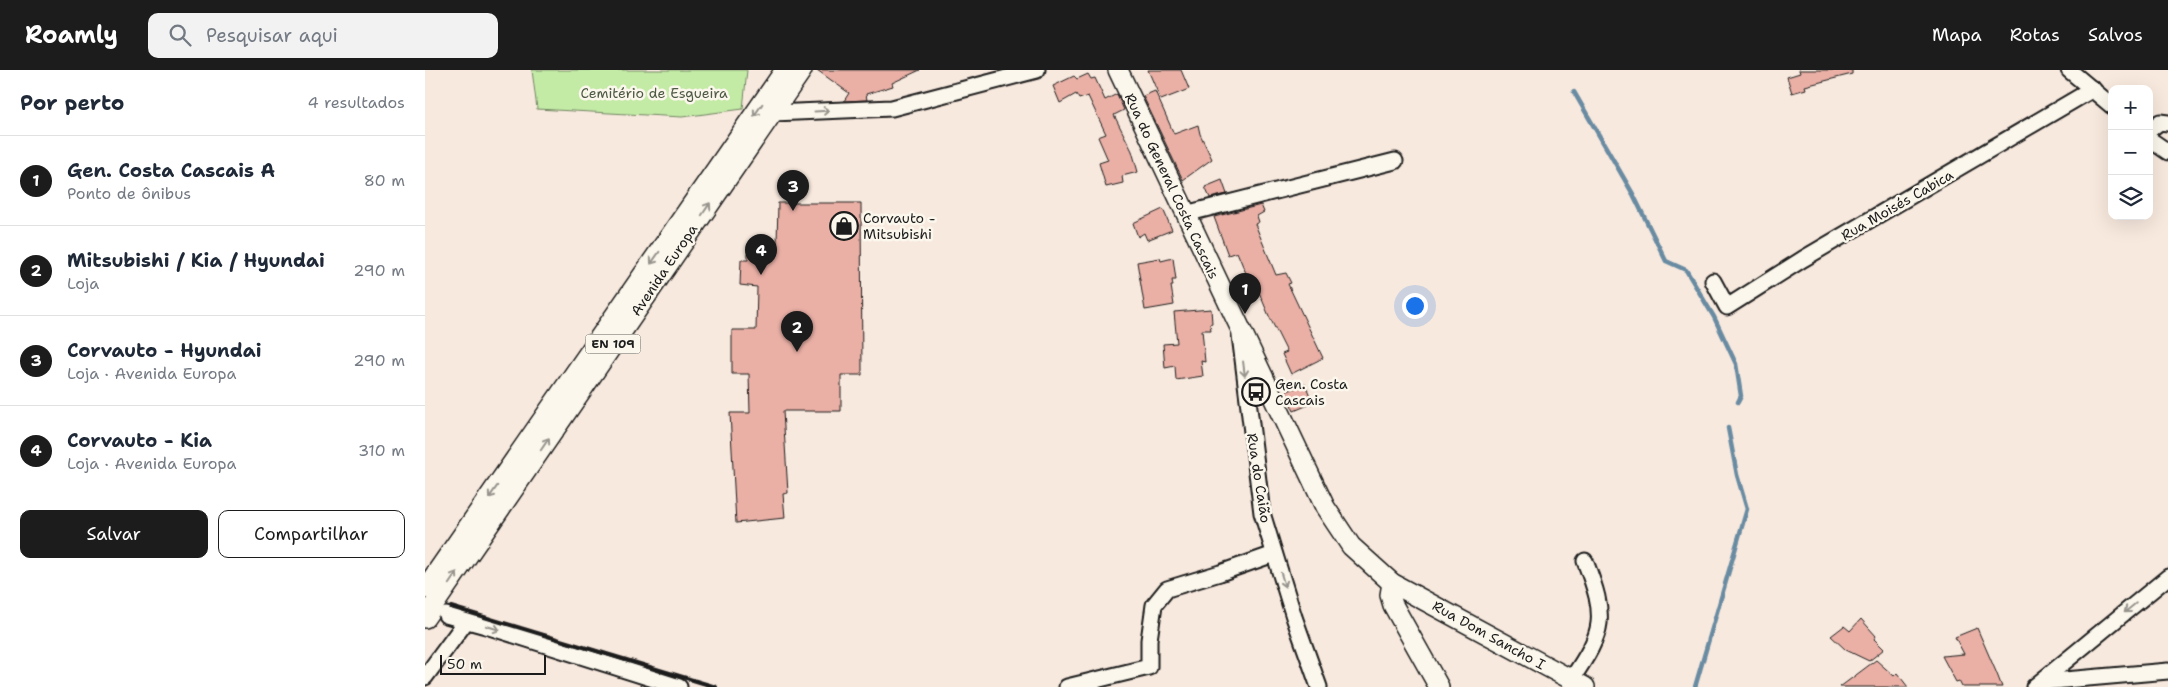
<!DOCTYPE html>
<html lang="pt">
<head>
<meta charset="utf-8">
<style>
	:root { --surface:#fff; --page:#f2f2f3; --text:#1f2937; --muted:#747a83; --line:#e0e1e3; --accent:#1c1c1c }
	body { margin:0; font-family:"Shantell Sans",sans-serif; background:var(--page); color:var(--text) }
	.controls { position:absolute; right:15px; top:15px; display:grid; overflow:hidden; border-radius:10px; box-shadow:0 5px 20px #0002 }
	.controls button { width:45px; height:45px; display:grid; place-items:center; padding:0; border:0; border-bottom:1px solid var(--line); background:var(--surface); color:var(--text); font:25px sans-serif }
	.scale { position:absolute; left:15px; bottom:12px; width:106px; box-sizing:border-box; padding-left:5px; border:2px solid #1c1c1c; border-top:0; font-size:14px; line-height:18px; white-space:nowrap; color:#1c1c1c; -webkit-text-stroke:4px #fbf7ec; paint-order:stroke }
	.you { position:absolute; left:989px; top:235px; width:18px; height:18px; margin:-12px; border:4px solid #fff; border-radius:50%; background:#1a73e8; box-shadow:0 0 0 8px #1a73e833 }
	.badge { display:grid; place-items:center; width:32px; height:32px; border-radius:50%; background:var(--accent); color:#fff; font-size:16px; font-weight:700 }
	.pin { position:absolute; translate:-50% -41px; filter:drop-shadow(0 1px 2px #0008) }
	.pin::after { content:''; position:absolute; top:26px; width:18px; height:15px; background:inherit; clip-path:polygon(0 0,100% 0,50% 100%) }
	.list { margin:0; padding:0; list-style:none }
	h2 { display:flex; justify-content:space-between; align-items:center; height:65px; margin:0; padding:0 20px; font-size:21px }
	h2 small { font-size:16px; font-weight:400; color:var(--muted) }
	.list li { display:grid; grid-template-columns:32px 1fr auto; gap:15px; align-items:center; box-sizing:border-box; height:90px; padding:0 20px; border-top:1px solid var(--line) }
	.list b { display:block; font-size:19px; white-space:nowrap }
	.list p { margin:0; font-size:16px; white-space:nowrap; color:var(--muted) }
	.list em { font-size:16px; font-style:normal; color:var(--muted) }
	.actions { display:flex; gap:10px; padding:15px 20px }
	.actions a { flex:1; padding:11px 0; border:1px solid var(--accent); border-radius:10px; text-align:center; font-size:18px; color:var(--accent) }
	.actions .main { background:var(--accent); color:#fff }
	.icon { flex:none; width:28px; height:28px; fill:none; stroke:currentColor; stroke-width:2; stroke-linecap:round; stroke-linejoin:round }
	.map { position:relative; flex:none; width:1743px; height:617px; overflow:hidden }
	header { display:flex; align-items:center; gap:30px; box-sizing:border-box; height:70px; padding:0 25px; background:var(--accent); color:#fff }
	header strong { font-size:24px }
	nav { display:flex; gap:28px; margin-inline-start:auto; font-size:18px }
	.search { width:350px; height:45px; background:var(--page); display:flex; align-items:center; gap:12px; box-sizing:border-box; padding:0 18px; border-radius:10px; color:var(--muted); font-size:19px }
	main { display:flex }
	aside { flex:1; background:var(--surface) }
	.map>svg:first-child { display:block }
	.green { fill:#c3eba6; stroke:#708461 }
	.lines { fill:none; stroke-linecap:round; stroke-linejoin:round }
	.stream { stroke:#698ba2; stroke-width:4.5 }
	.building { fill:#eab0a6; stroke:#1c1c1c }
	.minor-casing { stroke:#1c1c1c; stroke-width:19 }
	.major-casing { stroke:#1c1c1c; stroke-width:22 }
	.minor { stroke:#fbf7ec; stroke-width:15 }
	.major { stroke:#fbf7ec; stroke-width:19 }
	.rail { stroke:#1c1c1c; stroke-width:4 }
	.oneway { stroke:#97948e }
	.labels { text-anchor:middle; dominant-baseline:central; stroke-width:5; stroke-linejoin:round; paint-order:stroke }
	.shield { fill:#fbf7ec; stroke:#5f5e5a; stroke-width:1 }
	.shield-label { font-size:12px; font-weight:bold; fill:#1c1c1c }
	.park-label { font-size:14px; fill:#4e5a45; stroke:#fbf7ec }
	.street-label { font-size:14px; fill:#1c1c1c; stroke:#fbf7ec }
	.poi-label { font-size:14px; fill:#1c1c1c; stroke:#fbf7ec; text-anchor:start }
</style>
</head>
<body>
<header>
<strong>Roamly</strong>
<div class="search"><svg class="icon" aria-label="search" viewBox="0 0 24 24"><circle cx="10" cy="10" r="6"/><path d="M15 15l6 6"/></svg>Pesquisar aqui</div>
<nav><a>Mapa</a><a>Rotas</a><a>Salvos</a></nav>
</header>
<main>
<aside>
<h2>Por perto<small>4 resultados</small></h2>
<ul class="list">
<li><span class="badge">1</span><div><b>Gen. Costa Cascais A</b><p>Ponto de ônibus</p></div><em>80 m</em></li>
<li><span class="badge">2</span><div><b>Mitsubishi / Kia / Hyundai</b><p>Loja</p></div><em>290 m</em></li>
<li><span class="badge">3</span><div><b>Corvauto - Hyundai</b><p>Loja · Avenida Europa</p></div><em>290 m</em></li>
<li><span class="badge">4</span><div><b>Corvauto - Kia</b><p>Loja · Avenida Europa</p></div><em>310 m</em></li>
</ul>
<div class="actions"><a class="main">Salvar</a><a>Compartilhar</a></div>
</aside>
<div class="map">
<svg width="1743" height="617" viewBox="0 0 1743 617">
	<rect width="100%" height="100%" fill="#f8e9de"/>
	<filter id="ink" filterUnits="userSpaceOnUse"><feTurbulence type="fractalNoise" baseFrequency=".02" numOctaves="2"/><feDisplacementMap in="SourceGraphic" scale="10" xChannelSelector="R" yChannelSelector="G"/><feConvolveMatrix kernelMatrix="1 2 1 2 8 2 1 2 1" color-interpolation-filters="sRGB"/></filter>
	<g filter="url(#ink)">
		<polygon class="green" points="107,0 322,0 318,39 257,47 112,39"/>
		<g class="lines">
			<g class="stream">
				<polyline points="1149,22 1208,124 1241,191 1261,200 1289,247 1311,294 1316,326 1313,332"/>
				<polyline points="1270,617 1322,439 1312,405 1303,358"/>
			</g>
		</g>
		<g class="building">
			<polygon points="392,0 495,0 467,13 468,16 441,24 442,30 419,31 424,23"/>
			<polygon points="723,0 756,0 764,19 736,30"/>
			<polygon points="1374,0 1427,0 1427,4 1380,16 1381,19 1367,23 1362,7 1375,3"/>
			<polygon points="663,4 666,9 670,8 680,30 692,24 699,40 689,45 707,81 713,102 697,106 698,113 681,117 674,93 683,90 673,67 681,64 663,26 654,29 651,24 635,33 628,16 649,6 652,9"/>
			<polygon points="730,21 749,64 773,55 775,64 787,89 758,110 718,26"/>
			<polygon points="797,110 802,124 785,128 780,117"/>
			<polygon points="353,133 436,133 437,305 416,305 416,341 358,341 363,423 358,424 360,448 311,453 305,343 325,343 324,304 307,304 307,260 331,260 332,217 315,215 316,190 323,190 323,175 352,173"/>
			<polygon points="836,135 839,142 832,146 834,152 830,154 851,205 861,203 866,213 863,214 898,288 866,304 857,284 862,282 844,246 828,208 823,208 812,182 803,185 789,147"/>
			<polygon points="738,139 747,160 722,170 719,163 713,167 708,153"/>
			<polygon points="735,188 736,191 748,188 751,210 747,210 748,216 746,216 749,235 720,240 712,192"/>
			<polygon points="786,239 787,253 785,254 786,260 777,260 780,292 776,291 778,306 751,310 750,296 740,298 738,274 752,273 749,242"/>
			<polygon points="880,314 888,333 869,341 860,322"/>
			<polygon points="1436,549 1451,566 1449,569 1459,579 1444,591 1421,580 1406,566 1419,556 1425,561"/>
			<polygon points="1552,558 1572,604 1577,617 1537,617 1534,611 1531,612 1517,586 1539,584 1530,567"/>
			<polygon points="1451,590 1469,606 1472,603 1483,617 1415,617"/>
		</g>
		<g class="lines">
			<defs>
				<g id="minor">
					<polyline points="1644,0 1687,36"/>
					<polyline points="348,43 467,38 612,0"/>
					<polyline points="1724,60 1735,52 1743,53"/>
					<polyline points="1724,69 1743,82"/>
					<polyline points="760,144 970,91"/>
					<polyline points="1288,211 1302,237 1378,189 1668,19"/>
					<polyline points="815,265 837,443 869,547 894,617"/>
					<polyline points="21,545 61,556 254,617"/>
					<polyline points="0,607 42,550"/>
					<polyline points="1617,612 1743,601"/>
					<polyline points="642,617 724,597 724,570 729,535 742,519 795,503 849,484"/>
					<path d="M1147 617 1146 610C1180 560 1182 548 1160 491"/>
					<polyline points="1609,617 1743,507"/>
				</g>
				<g id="major">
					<polyline points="693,0 900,437 926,476 967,513 1160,617"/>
					<polyline points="967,513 965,525 968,535 1014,617"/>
					<polyline points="0,519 360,0"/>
					<polyline points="0,548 377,0"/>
				</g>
			</defs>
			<use href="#minor" class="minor-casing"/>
			<use href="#major" class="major-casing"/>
			<use href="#minor" class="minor"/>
			<use href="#major" class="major"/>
			<polyline class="rail" points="26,537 291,617"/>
		</g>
		<defs><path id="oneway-shaft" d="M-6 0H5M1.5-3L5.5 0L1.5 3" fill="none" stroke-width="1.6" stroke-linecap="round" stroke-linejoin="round" transform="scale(1.25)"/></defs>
		<g class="oneway">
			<use href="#oneway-shaft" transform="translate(333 40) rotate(125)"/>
			<use href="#oneway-shaft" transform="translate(397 41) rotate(-3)"/>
			<use href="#oneway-shaft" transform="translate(281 139) rotate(-56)"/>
			<use href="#oneway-shaft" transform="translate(230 188) rotate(125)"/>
			<use href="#oneway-shaft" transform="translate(819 299) rotate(83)"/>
			<use href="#oneway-shaft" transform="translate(120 374) rotate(-56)"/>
			<use href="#oneway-shaft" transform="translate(68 422) rotate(125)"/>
			<use href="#oneway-shaft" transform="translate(28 508) rotate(-56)"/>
			<use href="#oneway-shaft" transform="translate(858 510) rotate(73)"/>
			<use href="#oneway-shaft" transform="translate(1705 538) rotate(141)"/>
			<use href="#oneway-shaft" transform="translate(68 558) rotate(17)"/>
		</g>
	</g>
	<defs>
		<symbol id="shop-ring" viewBox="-11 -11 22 22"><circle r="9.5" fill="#fbf7ec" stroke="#1c1c1c" stroke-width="1.5"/><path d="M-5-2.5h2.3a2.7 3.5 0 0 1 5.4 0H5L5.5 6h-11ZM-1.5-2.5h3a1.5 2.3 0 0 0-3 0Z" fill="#1c1c1c"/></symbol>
		<symbol id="bus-ring" viewBox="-11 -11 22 22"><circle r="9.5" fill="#fbf7ec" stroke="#1c1c1c" stroke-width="1.5"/><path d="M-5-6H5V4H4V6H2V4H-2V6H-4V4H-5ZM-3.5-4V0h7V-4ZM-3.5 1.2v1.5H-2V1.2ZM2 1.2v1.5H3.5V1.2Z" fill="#1c1c1c"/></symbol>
	</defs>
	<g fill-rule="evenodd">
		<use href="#shop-ring" x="403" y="140" width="32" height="32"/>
		<use href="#bus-ring" x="815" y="306" width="32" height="32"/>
	</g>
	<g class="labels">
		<rect class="shield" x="160.5" y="264.5" width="55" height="19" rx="4"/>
		<g class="shield-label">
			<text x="188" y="274">EN 109</text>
		</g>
		<g class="park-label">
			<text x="229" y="23">Cemitério de Esgueira</text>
		</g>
		<g class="street-label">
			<text transform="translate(747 116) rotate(65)">Rua do General Costa Cascais</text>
			<text transform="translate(1472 135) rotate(-30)">Rua Moisés Cabica</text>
			<text transform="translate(239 200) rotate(-56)">Avenida Europa</text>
			<text transform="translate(834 408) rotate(81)">Rua do Caião</text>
			<text transform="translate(1064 565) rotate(29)">Rua Dom Sancho I</text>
		</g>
		<g class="poi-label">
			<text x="438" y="148">Corvauto -<tspan x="438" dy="16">Mitsubishi</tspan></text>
			<text x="850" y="314">Gen. Costa<tspan x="850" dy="16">Cascais</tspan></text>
		</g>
	</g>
</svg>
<div class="controls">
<button>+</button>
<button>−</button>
<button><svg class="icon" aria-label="layers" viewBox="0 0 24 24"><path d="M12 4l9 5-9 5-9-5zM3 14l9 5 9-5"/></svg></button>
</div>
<div class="scale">50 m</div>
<div class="you"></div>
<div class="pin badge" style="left:820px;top:244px">1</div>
<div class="pin badge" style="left:372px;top:282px">2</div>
<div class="pin badge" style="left:368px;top:141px">3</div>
<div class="pin badge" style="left:336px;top:205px">4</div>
</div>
</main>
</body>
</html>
